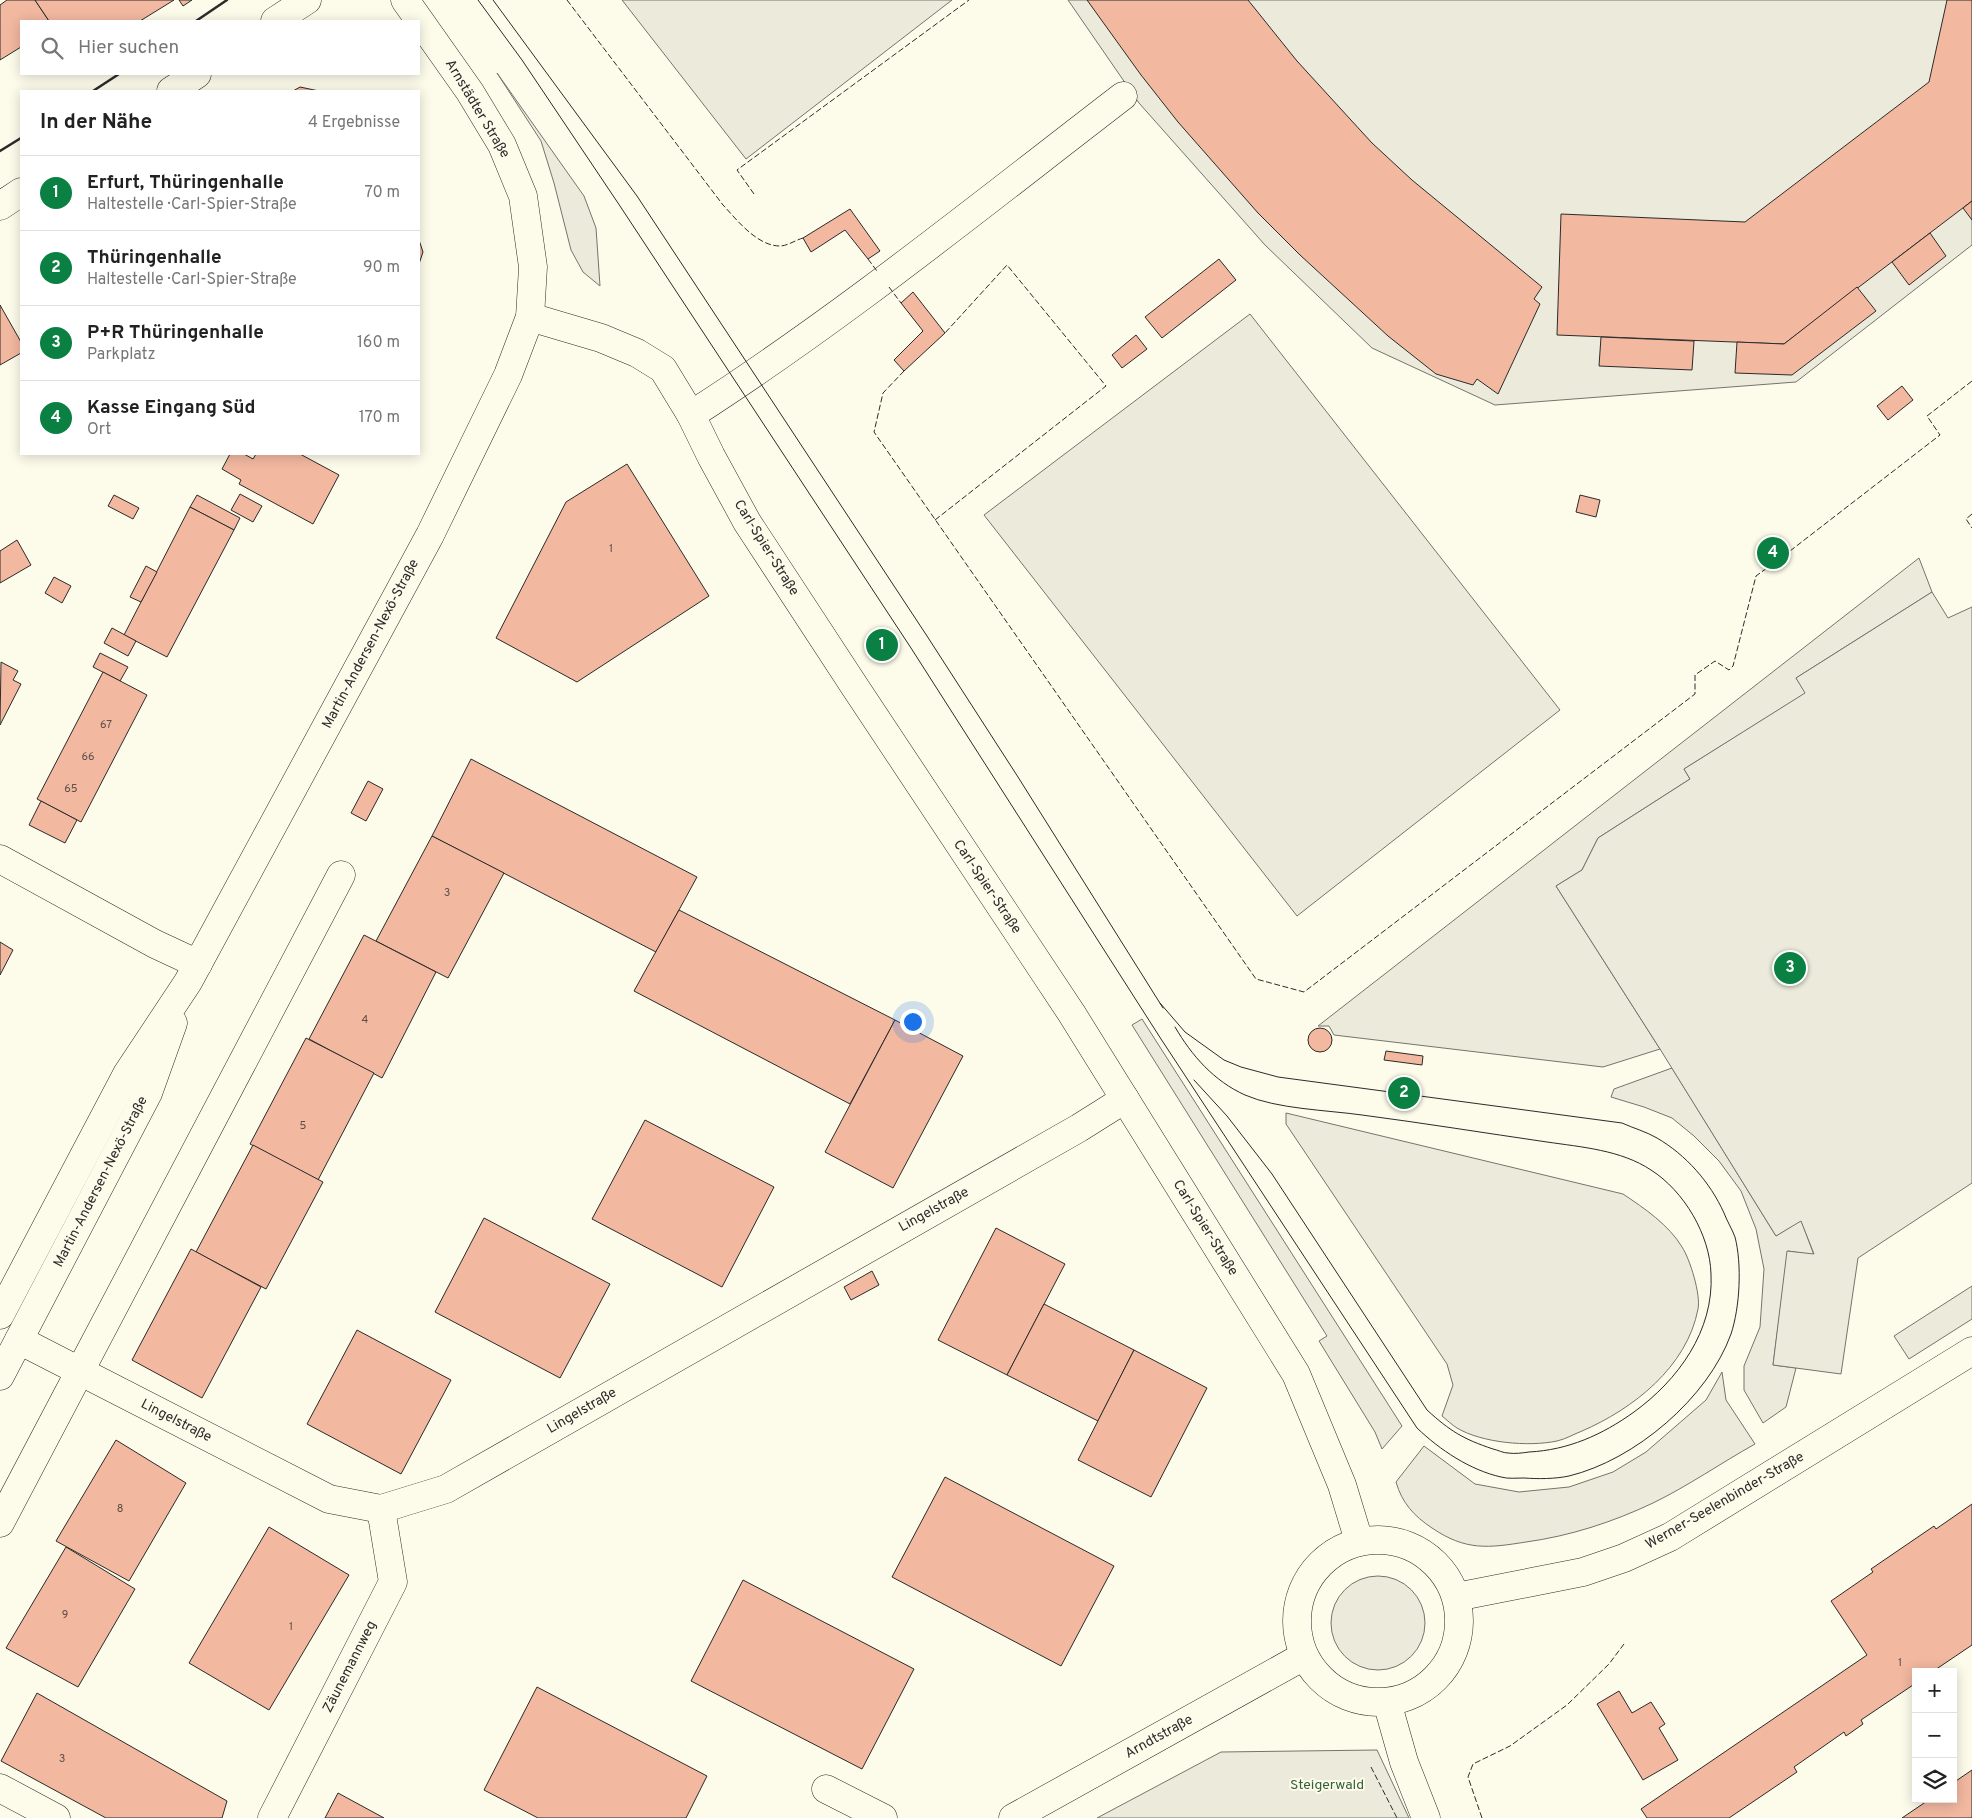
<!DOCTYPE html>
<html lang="de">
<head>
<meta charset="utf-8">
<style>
	:root { --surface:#fff; --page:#f2f2f2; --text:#222; --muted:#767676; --line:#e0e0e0; --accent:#0b8043 }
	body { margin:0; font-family:Overpass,sans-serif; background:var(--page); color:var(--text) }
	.controls { position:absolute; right:15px; bottom:15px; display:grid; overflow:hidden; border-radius:0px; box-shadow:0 2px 12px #0003 }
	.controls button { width:45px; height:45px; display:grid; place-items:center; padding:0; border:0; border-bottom:1px solid var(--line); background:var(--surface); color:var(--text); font:25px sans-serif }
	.you { position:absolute; left:912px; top:1021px; width:18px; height:18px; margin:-12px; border:4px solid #fff; border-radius:50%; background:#1a73e8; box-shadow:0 0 0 8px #1a73e833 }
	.badge { display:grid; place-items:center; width:32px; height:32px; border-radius:50%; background:var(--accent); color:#fff; font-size:16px; font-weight:700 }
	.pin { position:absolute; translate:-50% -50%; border:2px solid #fff; box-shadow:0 1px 5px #0006 }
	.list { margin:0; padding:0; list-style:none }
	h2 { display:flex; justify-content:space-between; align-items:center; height:65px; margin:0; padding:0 20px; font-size:21px }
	h2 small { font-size:16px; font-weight:400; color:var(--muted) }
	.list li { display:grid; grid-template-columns:32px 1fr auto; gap:15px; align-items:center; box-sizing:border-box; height:75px; padding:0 20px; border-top:1px solid var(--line) }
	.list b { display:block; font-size:19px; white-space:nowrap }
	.list p { margin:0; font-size:16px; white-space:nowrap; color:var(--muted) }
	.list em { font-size:16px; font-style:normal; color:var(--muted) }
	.icon { flex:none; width:28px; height:28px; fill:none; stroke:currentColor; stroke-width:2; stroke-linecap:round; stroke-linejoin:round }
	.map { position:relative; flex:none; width:1972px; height:1818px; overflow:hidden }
	.search { position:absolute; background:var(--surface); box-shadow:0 2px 12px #0003; left:20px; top:20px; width:400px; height:55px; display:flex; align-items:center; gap:12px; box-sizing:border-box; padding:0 18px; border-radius:0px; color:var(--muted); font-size:19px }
	.panel { position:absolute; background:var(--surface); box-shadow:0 2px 12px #0003; left:20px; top:90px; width:400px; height:365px; border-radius:0px }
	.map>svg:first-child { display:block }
	.green { fill:#ecebdb; stroke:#74746e }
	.parking { fill:#eceadb; stroke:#74746e }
	.building { fill:#f2b8a0; stroke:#2b2b2b }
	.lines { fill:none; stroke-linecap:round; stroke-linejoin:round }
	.minor-casing { stroke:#2b2b2b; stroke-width:29 }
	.major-casing { stroke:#2b2b2b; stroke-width:29 }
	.minor { stroke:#fdfbea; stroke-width:28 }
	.major { stroke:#fdfbea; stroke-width:28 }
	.tram { stroke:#2b2b2b; stroke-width:1 }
	.fence { stroke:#2b2b2b; stroke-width:1; stroke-dasharray:6 2.5; stroke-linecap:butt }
	.wall { stroke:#2b2b2b; stroke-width:2.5 }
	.labels { text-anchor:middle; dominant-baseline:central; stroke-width:4; stroke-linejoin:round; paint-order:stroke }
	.number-label { font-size:11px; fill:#5d4e48 }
	.street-label { font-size:14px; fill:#2b2b2b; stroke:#fdfbea }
	.park-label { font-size:14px; fill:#34623c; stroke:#fdfbea }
</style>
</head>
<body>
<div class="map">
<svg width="1972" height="1818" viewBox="0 0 1972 1818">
	<rect width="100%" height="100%" fill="#fdfbea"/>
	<g class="green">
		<polygon points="622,0 952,0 746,159"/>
		<polygon points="1068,0 1972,0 1972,245 1796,382 1495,405 1372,348 1265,245 1139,103"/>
		<polygon points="497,73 584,196 596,228 600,286 583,272 571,250 554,183 541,141"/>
		<polygon points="1250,314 1560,710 1297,916 984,515"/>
		<polygon points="1919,558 1932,592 1796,678 1806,693 1684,769 1690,779 1598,838 1582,870 1556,886 1660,1049 1603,1067 1334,1035 1329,1026 1318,1026"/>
		<polygon points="1142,1019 1402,1426 1382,1449 1375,1432 1319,1341 1327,1336 1132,1025"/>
		<polygon points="1672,1068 1776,1236 1801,1220 1814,1255 1788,1251 1773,1365 1796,1368 1786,1407 1763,1423 1744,1390 1744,1366 1760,1327 1764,1269 1756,1229 1741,1191 1719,1161 1694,1136 1672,1118 1644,1107 1611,1097 1614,1089"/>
		<path d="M1286 1113 1623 1194C1644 1208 1669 1225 1682 1247 1690 1259 1701 1295 1698 1309 1687 1367 1633 1409 1582 1431 1574 1434 1566 1439 1557 1441 1529 1447 1482 1443 1457 1428 1452 1425 1447 1420 1442 1416L1453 1385 1447 1364 1286 1124Z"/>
		<path d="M1722 1372 1726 1400 1755 1444C1721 1463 1688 1486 1653 1503 1613 1522 1570 1536 1526 1542 1488 1548 1466 1551 1432 1528 1414 1516 1402 1503 1396 1482L1424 1446 1475 1484 1519 1492 1569 1487 1613 1472 1646 1452 1706 1400Z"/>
		<circle cx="1378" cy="1623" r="47"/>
		<polygon points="1377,1750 1409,1818 1097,1818 1221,1752"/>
	</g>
	<g class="parking">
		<polygon points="1932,592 1948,618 1972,607 1972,1183 1858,1258 1841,1374 1773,1365 1787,1251 1814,1254 1801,1221 1776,1236 1660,1049 1556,886 1582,870 1598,838 1690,779 1684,769 1805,693 1796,678"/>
		<polygon points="1972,1286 1972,1319 1909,1359 1894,1336"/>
	</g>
	<g class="building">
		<polygon points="7,0 35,0 49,21 21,21 21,47 0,60 0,5"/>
		<polygon points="35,0 174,0 140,21 49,21"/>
		<polygon points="179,0 192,0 183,6"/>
		<polygon points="1087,0 1248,0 1297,61 1372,143 1412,180 1542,287 1534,299 1540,304 1498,394 1477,379 1473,385 1436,374 1388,336 1300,255 1258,213 1178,122 1141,75"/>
		<polygon points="1947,0 1972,0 1972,201 1784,344 1557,335 1561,214 1745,222 1929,82"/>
		<polygon points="300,87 319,91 293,91"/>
		<polygon points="1972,201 1972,220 1963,208"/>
		<polygon points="850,209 880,251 868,259 845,230 811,252 803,238"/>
		<polygon points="1930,233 1946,256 1909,285 1892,262"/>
		<polygon points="419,240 423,252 419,264"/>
		<polygon points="1219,259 1236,280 1162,338 1145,317"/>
		<polygon points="1857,287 1876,311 1792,375 1735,373 1737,342 1784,344"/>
		<polygon points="913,292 945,333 904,371 894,360 923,331 901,303"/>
		<polygon points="0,305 21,342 21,353 0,365"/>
		<polygon points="1136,335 1147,349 1122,368 1112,355"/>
		<polygon points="1601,337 1694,341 1692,370 1599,366"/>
		<polygon points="1902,386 1913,400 1888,420 1877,406"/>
		<polygon points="230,454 244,454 253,459 256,454 300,454 339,475 313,524 239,484 241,480 222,469"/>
		<polygon points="627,464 709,596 577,682 496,638 566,502"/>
		<polygon points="240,494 262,506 253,522 231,510"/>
		<polygon points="114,495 139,508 133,519 108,506"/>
		<polygon points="197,495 240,518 234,530 190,507"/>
		<polygon points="1580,495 1600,500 1596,517 1576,512"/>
		<polygon points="190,507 234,530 167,657 124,635"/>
		<polygon points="1780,537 1790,551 1767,568 1756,555"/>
		<polygon points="17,540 31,565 0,583 0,551"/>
		<polygon points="146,566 157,572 141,602 130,597"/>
		<polygon points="54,577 71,586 62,603 45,593"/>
		<polygon points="112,628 136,641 128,656 104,643"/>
		<polygon points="100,653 128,667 120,681 93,667"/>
		<polygon points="1,662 18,671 13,680 21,684 0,725"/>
		<polygon points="103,672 147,695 81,822 37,799"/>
		<polygon points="471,759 697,877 656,952 432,836"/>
		<polygon points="368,781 383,789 366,821 351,813"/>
		<polygon points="41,801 77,820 65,843 29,825"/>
		<polygon points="432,836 504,873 448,978 376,941"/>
		<polygon points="679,910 895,1020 850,1104 634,991"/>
		<polygon points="364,935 436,972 382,1078 309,1039"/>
		<polygon points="0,942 13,950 0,975"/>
		<polygon points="895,1020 963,1056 893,1188 825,1152"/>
		<circle cx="1320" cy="1040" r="12"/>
		<polygon points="306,1038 374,1073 318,1180 250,1144"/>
		<polygon points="1386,1051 1423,1056 1422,1065 1384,1060"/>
		<polygon points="645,1120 774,1187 722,1287 592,1219"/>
		<polygon points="253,1145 323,1182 266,1289 196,1252"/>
		<polygon points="484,1218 610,1284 560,1378 435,1312"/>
		<polygon points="996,1228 1065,1264 1007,1375 938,1340"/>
		<polygon points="191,1249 261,1287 202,1398 132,1360"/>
		<polygon points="872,1271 879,1285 851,1300 844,1287"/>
		<polygon points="1044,1304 1134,1350 1098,1421 1007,1375"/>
		<polygon points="357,1330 451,1380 401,1474 307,1424"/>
		<polygon points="1134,1350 1207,1388 1151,1497 1078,1460"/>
		<polygon points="116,1440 186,1483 129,1581 56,1541"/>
		<polygon points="945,1477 1114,1566 1061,1666 892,1577"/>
		<polygon points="1972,1504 1972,1645 1932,1672 1916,1672 1916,1683 1861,1720 1863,1724 1846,1736 1844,1732 1794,1767 1797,1772 1729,1818 1647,1818 1641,1809 1867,1655 1831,1601 1873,1572 1871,1569 1934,1526 1936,1529"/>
		<polygon points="269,1527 349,1575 269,1710 189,1663"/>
		<polygon points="66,1547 135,1589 78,1687 6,1648"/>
		<polygon points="743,1580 914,1669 862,1769 691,1681"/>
		<polygon points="537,1687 707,1776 686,1818 538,1818 484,1790"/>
		<polygon points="1619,1691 1632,1713 1651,1702 1665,1724 1659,1728 1678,1760 1643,1780 1597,1704"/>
		<polygon points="37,1693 227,1801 222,1818 106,1818 1,1761"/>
		<polygon points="1972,1770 1972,1818 1902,1818 1930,1799 1953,1799 1953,1783"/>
		<polygon points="338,1793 384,1818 325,1818"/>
	</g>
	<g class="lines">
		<defs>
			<g id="minor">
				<polyline points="275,21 307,0"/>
				<polyline points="171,91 197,74"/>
				<polyline points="0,206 21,192"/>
				<polyline points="530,317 601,338 637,353 663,369 691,415 711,456 747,522 855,687 1072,1014 1296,1374 1342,1485 1359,1541"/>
				<path d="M691 415C842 318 981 205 1123 96"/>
				<polyline points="0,859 155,944 198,964"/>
				<polyline points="19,1340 329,1499 381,1509 446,1489 1079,1128 1125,1099"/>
				<polyline points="0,1523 341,875"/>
				<circle cx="1378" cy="1621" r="81"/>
				<polyline points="1456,1597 1583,1572 1624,1558 1670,1537 1972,1351"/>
				<polyline points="1387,1702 1404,1762 1426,1818"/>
				<polyline points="0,1788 56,1818"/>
				<polyline points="826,1789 883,1818"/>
				<polyline points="272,1818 393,1582 381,1509"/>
				<polyline points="1013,1818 1304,1656"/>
			</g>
			<g id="major">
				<polyline points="0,1315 127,1074 188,982 430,535 508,375 530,317 533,267 523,196 502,145 470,92 405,0"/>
				<polyline points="0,1376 148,1093 173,1023"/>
			</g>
		</defs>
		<use href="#minor" class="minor-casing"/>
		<use href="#major" class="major-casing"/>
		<use href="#minor" class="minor"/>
		<use href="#major" class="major"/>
		<g class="tram">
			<path d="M478 0 522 60 620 206 911 648 1161 1039 1417 1428C1440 1450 1470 1470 1501 1477 1508 1479 1516 1478 1524 1478 1538 1479 1555 1479 1569 1476 1635 1460 1708 1398 1731 1334 1740 1307 1742 1264 1735 1237 1732 1229 1727 1221 1724 1213 1710 1182 1686 1155 1657 1138 1647 1132 1633 1128 1622 1123L1278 1077 1241 1067 1224 1060 1185 1032 1160 1003"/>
			<polyline points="493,0 637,196 927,636 1018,777 1163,1008"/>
			<path d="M1175 1027C1192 1056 1214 1081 1245 1095 1277 1109 1326 1110 1362 1115 1423 1123 1485 1133 1547 1142 1581 1147 1621 1150 1651 1170 1684 1191 1710 1235 1711 1274 1714 1331 1678 1380 1634 1412 1602 1435 1568 1450 1529 1452 1522 1453 1515 1454 1508 1453 1503 1453 1498 1450 1493 1449 1463 1439 1450 1431 1427 1410L1272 1174 1227 1116 1194 1080"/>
		</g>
		<g class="fence">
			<path d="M567 0 723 205C737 220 757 246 780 246 787 246 796 240 803 238"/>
			<polyline points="754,194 737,170 969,0"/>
			<polyline points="868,259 877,271"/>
			<polyline points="889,287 901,303"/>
			<polyline points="904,371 883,393 874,432 1256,979 1304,992 1695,694 1695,675 1715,661 1729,670 1733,666 1756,576 1767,568"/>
			<polyline points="1972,514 1966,519 1972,528"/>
			<polyline points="935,520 1106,386 1007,265 945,333"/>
			<polyline points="1790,551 1940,435 1927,416 1972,381"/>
			<polyline points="1371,1767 1397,1818"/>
			<polyline points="1482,1818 1468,1777 1473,1764 1510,1746 1567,1705 1609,1664 1624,1644"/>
		</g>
		<g class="wall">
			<polyline points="196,21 227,0"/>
			<polyline points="93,91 119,74"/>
			<polyline points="0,151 21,138"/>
		</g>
	</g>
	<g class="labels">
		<g class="number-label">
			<text x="611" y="549">1</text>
			<text x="106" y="725">67</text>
			<text x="88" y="757">66</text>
			<text x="71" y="789">65</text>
			<text x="447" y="893">3</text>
			<text x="365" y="1020">4</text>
			<text x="303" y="1126">5</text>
			<text x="120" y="1509">8</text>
			<text x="65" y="1615">9</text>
			<text x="291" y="1627">1</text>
			<text x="1900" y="1663">1</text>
			<text x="62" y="1759">3</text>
		</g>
		<g class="street-label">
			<text transform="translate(477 109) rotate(59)">Arnstädter Straße</text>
			<text transform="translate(766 548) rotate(58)">Carl-Spier-Straße</text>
			<text transform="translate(371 644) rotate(-62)">Martin-Andersen-Nexö-Straße</text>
			<text transform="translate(987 887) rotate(56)">Carl-Spier-Straße</text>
			<text transform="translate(101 1182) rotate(-63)">Martin-Andersen-Nexö-Straße</text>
			<text transform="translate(934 1210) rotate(-29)">Lingelstraße</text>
			<text transform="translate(1205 1228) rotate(58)">Carl-Spier-Straße</text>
			<text transform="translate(582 1411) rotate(-30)">Lingelstraße</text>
			<text transform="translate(176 1421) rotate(27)">Lingelstraße</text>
			<text transform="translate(1725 1501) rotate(-30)">Werner-Seelenbinder-Straße</text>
			<text transform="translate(350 1667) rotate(-63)">Zäunemannweg</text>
			<text transform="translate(1159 1737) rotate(-29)">Arndtstraße</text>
		</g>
		<g class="park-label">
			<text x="1327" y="1785">Steigerwald</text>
		</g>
	</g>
</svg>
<div class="controls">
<button>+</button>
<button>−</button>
<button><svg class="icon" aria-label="layers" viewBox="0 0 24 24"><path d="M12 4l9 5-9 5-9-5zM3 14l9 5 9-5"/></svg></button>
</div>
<div class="you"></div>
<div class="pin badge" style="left:882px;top:645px">1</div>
<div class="pin badge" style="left:1404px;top:1093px">2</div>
<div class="pin badge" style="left:1790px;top:968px">3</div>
<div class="pin badge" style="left:1773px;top:553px">4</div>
<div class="search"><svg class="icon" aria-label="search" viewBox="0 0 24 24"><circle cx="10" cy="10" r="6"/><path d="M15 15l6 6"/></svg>Hier suchen</div>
<section class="panel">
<h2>In der Nähe<small>4 Ergebnisse</small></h2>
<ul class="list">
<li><span class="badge">1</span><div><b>Erfurt, Thüringenhalle</b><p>Haltestelle · Carl-Spier-Straße</p></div><em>70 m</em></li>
<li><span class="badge">2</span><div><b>Thüringenhalle</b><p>Haltestelle · Carl-Spier-Straße</p></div><em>90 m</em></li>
<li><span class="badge">3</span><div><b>P+R Thüringenhalle</b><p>Parkplatz</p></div><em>160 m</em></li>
<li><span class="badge">4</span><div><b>Kasse Eingang Süd</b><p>Ort</p></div><em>170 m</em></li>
</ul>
</section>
</div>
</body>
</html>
